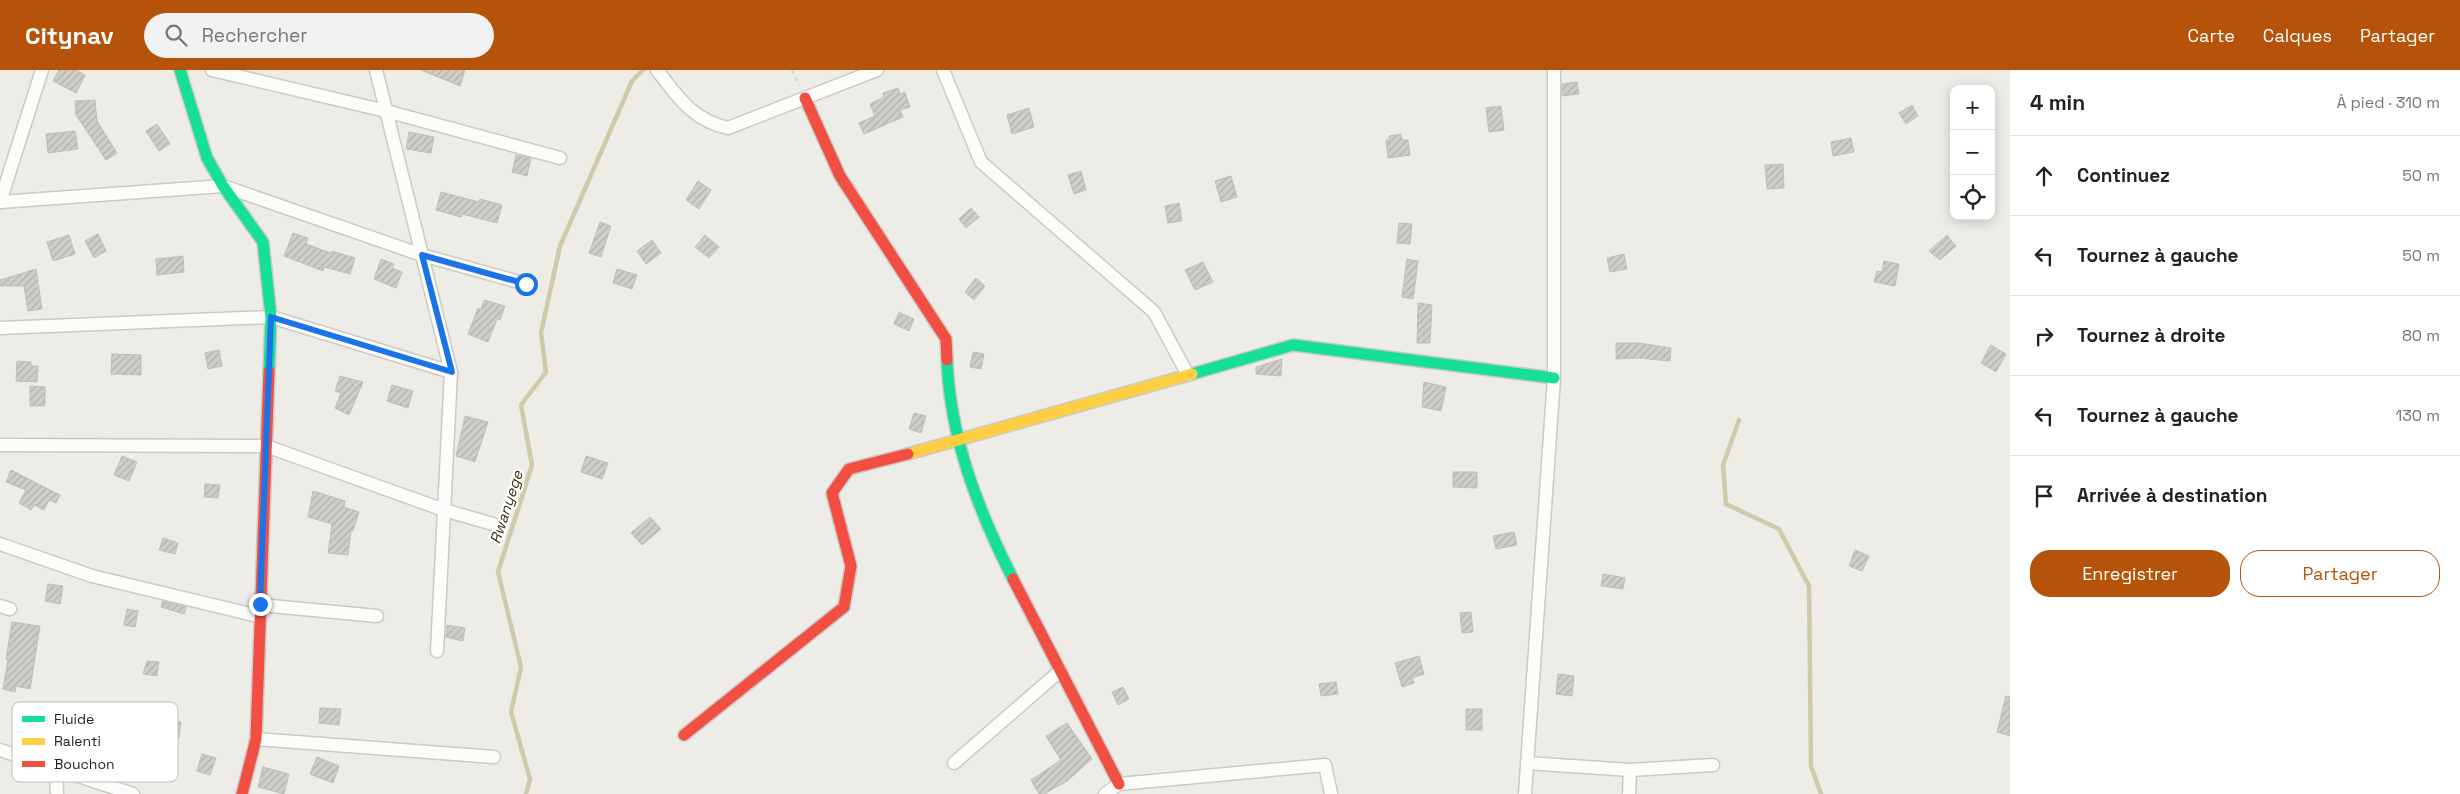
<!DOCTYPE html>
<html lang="fr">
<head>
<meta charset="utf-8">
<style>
	:root { --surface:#fff; --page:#f2f2f2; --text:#222; --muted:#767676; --line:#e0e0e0; --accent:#b45309 }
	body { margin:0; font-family:"Space Grotesk",sans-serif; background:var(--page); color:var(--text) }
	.controls { position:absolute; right:15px; top:15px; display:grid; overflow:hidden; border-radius:10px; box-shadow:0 2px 12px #0003 }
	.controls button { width:45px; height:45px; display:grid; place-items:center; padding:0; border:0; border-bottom:1px solid var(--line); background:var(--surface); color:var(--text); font:25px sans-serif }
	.stop { position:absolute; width:15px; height:15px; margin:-11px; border:4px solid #1a73e8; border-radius:50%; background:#fff }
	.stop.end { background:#1a73e8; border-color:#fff; box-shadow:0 1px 5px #0008 }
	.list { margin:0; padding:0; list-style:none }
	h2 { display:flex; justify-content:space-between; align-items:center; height:65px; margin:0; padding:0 20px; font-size:21px }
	h2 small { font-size:16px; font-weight:400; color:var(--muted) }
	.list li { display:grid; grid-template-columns:32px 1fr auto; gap:15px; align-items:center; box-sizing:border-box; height:80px; padding:0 20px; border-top:1px solid var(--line) }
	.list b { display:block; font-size:19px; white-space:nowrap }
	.list em { font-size:16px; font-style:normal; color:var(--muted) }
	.actions { display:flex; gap:10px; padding:15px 20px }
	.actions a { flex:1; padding:11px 0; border:1px solid var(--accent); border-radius:20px; text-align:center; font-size:18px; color:var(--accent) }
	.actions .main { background:var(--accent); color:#fff }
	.icon { flex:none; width:28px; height:28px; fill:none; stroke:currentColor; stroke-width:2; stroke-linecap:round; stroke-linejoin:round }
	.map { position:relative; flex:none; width:2010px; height:724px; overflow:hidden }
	header { display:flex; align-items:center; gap:30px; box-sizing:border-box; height:70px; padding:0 25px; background:var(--accent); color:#fff }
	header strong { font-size:24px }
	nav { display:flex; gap:28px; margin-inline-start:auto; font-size:18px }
	.search { width:350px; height:45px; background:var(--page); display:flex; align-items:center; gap:12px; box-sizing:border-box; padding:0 18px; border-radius:28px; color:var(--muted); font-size:19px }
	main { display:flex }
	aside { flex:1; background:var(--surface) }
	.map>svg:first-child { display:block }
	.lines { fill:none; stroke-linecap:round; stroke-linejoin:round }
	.stream { stroke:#cecaaa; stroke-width:4.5 }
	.building { fill:url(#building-hatch); stroke:#bfbfba }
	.street-casing { stroke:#cbcac5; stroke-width:15 }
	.fast-casing { stroke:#cbcac5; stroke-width:14 }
	.slow-casing { stroke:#cbcac5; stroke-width:14 }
	.jam-casing { stroke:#cbcac5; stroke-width:14 }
	.path { stroke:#d4d4d2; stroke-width:2.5; stroke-dasharray:4 4; stroke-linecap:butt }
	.street { stroke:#fcfcfb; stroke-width:12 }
	.fast { stroke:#16e098; stroke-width:11 }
	.slow { stroke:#ffcf43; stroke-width:11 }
	.jam { stroke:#f24e42; stroke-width:11 }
	.route { stroke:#1a73e8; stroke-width:6 }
	.labels { text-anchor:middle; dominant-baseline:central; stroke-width:4.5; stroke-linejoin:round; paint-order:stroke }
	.water-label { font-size:15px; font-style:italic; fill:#35310e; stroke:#fff }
	.key { fill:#fff; stroke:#bdbdbb; stroke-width:1 }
	.key-label { font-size:14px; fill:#22221d }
</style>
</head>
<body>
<header>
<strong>Citynav</strong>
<div class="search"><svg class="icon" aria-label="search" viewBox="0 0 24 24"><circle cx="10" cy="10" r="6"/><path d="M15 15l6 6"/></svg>Rechercher</div>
<nav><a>Carte</a><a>Calques</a><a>Partager</a></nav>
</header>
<main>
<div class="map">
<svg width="2010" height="724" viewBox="0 0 2010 724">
	<defs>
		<pattern id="building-hatch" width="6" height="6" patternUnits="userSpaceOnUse" patternTransform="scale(1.25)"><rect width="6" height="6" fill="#cecdc8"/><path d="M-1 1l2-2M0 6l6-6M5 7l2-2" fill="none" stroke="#b1b0ab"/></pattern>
	</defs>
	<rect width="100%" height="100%" fill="#edece6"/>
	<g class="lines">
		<g class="stream">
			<polyline points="1739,350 1723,395 1726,434 1779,459 1809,516 1811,696 1821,724"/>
			<polyline points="526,724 530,709 511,642 521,597 498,502 532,395 521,335 546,302 541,263 560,176 632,11 643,0"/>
		</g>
	</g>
	<g class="building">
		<polygon points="59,0 76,0 85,5 76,23 53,11"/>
		<polygon points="421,0 465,0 460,16"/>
		<polygon points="1577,12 1579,24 1562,26 1562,14"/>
		<polygon points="898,18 900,24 905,22 910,37 900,40 903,47 864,64 859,53 875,46 870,34 884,27 883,23"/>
		<polygon points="95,30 97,51 117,83 106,90 76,45 75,31"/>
		<polygon points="1912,35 1918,46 1906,54 1899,43"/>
		<polygon points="1501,36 1504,60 1489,62 1486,38"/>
		<polygon points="1029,38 1034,57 1012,64 1007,45"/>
		<polygon points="157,54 170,74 159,81 146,61"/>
		<polygon points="75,61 78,79 48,83 46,64"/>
		<polygon points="409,62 434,67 431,83 406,79"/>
		<polygon points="1401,64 1402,70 1408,70 1410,85 1388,88 1386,70 1389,70 1389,66"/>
		<polygon points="1851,68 1854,82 1833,86 1831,72"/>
		<polygon points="516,85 531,88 527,106 512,102"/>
		<polygon points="1783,94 1784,118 1767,119 1765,95"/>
		<polygon points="1081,101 1086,120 1074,124 1068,105"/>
		<polygon points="1231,106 1237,127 1221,132 1215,111"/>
		<polygon points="698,111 711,120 699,139 686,130"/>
		<polygon points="441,122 479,132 480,129 502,135 497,153 462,144 461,147 436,140"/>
		<polygon points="1179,133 1182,151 1168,153 1165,136"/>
		<polygon points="971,138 979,147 966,158 959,149"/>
		<polygon points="600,152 611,156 601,187 589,183"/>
		<polygon points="1399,153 1412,154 1410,174 1397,173"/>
		<polygon points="293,163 308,168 306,174 331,183 332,181 355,188 350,204 324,197 323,201 284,186"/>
		<polygon points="98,164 106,181 94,188 85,171"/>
		<polygon points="69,165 75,184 53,191 47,172"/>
		<polygon points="705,165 719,177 709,188 695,177"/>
		<polygon points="1947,165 1956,176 1940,190 1929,181"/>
		<polygon points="652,170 661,183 646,194 637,181"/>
		<polygon points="1624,184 1627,199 1610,202 1607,188"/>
		<polygon points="183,186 184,202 157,205 156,189"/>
		<polygon points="381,189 394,194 392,198 402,202 396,218 374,209"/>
		<polygon points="1407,189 1418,191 1413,229 1402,227"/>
		<polygon points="1884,191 1899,194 1895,216 1874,212 1877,201 1882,202"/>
		<polygon points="1203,192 1213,212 1195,220 1185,200"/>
		<polygon points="36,199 42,239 28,241 24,216 0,216 0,210"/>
		<polygon points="617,199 637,205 632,219 613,213"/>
		<polygon points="976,208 985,216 974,230 965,222"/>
		<polygon points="484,230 505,236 500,250 497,249 488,272 468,264 478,238 481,240"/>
		<polygon points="1418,233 1432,235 1430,273 1417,273"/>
		<polygon points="899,242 914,249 909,261 894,254"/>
		<polygon points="1616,273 1639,273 1671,278 1670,291 1639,288 1616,289"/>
		<polygon points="1991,275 2006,284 1996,302 1981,293"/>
		<polygon points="219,280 222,296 208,299 205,283"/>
		<polygon points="973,282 984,284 981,299 970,297"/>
		<polygon points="112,284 141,285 141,305 111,304"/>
		<polygon points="1282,289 1281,306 1256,304 1256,297"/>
		<polygon points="17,291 31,292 31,296 38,296 37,312 16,311"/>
		<polygon points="340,306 363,312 349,345 335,338 341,323 335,321"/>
		<polygon points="1424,312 1446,317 1441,341 1422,337"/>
		<polygon points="392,315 413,321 408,338 387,331"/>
		<polygon points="30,316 45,317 45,336 30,336"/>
		<polygon points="914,343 926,346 921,363 909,359"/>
		<polygon points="465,346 488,352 475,392 456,386"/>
		<polygon points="122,386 137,392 129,411 114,405"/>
		<polygon points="586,386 608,393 602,409 581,402"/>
		<polygon points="11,400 60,425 56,433 49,430 44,440 34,435 31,440 19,433 26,420 6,412"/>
		<polygon points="1453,402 1477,402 1477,418 1453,417"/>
		<polygon points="205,414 220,415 218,428 204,427"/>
		<polygon points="313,421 345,431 344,437 359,442 353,461 351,460 348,485 328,483 332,454 308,447"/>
		<polygon points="650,447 661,459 642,475 631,463"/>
		<polygon points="1514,462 1517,475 1496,479 1493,466"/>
		<polygon points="163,468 178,473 175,484 159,480"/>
		<polygon points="1855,480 1869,486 1862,501 1849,496"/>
		<polygon points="1603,504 1625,508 1623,519 1601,516"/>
		<polygon points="48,514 63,516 60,534 45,531"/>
		<polygon points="163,531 186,537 184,544 161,537"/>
		<polygon points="127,539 138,541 135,557 124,555"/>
		<polygon points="1471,542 1473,562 1462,563 1460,543"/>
		<polygon points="12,552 40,556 30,619 16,616 15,622 3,619 8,590 6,589"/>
		<polygon points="447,555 465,558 463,571 446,567"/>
		<polygon points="1419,586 1424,604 1412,608 1414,613 1402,617 1395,593"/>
		<polygon points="147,591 159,592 157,606 143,604"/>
		<polygon points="1558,604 1574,606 1572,626 1556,624"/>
		<polygon points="1336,612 1338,624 1321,626 1319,614"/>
		<polygon points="1123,617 1129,629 1118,635 1112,622"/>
		<polygon points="2006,626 2010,627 2010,666 1997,662"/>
		<polygon points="320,638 341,639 339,655 319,653"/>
		<rect x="1466" y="639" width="16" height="21"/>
		<polygon points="170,651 181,652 179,668 168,667"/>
		<polygon points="1067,653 1092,689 1067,711 1044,724 1039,724 1031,710 1061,690 1046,666"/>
		<polygon points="202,684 216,688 210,705 197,701"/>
		<polygon points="317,687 339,696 333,713 310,704"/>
		<polygon points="263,697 289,704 284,724 258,717"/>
	</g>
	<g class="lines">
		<defs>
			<g id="street">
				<polyline points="212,0 386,41 560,88"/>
				<polyline points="376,0 451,302 437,581"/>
				<path d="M657 0C678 27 692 50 728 58L877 0"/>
				<polyline points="943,0 981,92 1154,242 1188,305"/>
				<polyline points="0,132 223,116 422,185 526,214"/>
				<polyline points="0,132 42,0"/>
				<polyline points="0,258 271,247 451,302"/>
				<polyline points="0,375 266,376 444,440 493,454"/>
				<polyline points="0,474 92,506 258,546"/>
				<polyline points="260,535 377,546"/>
				<polyline points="0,536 10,539"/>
				<polyline points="256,669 494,687"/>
				<polyline points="0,680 133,724"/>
				<polyline points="954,693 1060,601"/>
				<polyline points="1527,693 1630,700 1713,695"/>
				<polyline points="56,697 57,724"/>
				<polyline points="1105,724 1119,714 1325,695 1331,724"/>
				<polyline points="1525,724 1554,308 1554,0"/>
				<polyline points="1629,724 1630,700"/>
			</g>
			<g id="fast">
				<polyline points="180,0 207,88 223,116 263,172 271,247 269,301"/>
				<path d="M947 290C950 368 978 440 1013 509"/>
				<polyline points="1192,304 1293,275 1554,308"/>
			</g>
			<polyline id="slow" points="908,384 1192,304"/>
			<g id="jam">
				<polyline points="805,28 840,106 946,269 947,290"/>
				<polyline points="1013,509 1119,714"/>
				<polyline points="684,665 844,537 851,496 832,423 849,399 908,384"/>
				<polyline points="242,724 256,669 269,301"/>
			</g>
		</defs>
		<use href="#street" class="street-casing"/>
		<use href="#fast" class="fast-casing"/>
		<use href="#slow" class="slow-casing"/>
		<use href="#jam" class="jam-casing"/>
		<polyline class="path" points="792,0 799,15"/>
		<use href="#street" class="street"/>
		<use href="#fast" class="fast"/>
		<use href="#slow" class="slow"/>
		<use href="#jam" class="jam"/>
	</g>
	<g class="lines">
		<polyline class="route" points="260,534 271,247 452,302 422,185 526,214"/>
	</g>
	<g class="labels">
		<g class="water-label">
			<text transform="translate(506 437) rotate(-72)">Rwanyege</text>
		</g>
	</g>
	<rect x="12" y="632" width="166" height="80" rx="8" class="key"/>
	<rect x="22" y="646" width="23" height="6" fill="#16e098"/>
	<rect x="22" y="668" width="23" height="7" fill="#ffcf43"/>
	<rect x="22" y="691" width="23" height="6" fill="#f24e42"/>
	<g class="key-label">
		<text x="54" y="654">Fluide</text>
		<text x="54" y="676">Ralenti</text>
		<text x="54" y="699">Bouchon</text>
	</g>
</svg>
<div class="controls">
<button>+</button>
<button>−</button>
<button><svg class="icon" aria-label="locate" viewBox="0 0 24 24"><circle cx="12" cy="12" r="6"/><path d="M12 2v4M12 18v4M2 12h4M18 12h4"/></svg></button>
</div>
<div class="stop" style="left:526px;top:214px"></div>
<div class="stop end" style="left:260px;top:534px"></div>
</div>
<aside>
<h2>4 min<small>À pied · 310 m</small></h2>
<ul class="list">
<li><svg class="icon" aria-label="ahead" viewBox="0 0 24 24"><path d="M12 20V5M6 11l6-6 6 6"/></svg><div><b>Continuez</b></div><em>50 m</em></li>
<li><svg class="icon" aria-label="left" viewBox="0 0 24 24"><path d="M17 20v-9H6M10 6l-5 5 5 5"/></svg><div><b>Tournez à gauche</b></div><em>50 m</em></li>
<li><svg class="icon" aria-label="right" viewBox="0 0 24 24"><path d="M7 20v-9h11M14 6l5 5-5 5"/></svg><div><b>Tournez à droite</b></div><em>80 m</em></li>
<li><svg class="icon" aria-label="left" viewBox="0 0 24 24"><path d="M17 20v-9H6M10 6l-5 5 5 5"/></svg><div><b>Tournez à gauche</b></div><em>130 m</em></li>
<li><svg class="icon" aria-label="arrive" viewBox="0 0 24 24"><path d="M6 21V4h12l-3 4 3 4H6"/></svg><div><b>Arrivée à destination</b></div></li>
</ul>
<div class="actions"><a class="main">Enregistrer</a><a>Partager</a></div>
</aside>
</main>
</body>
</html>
